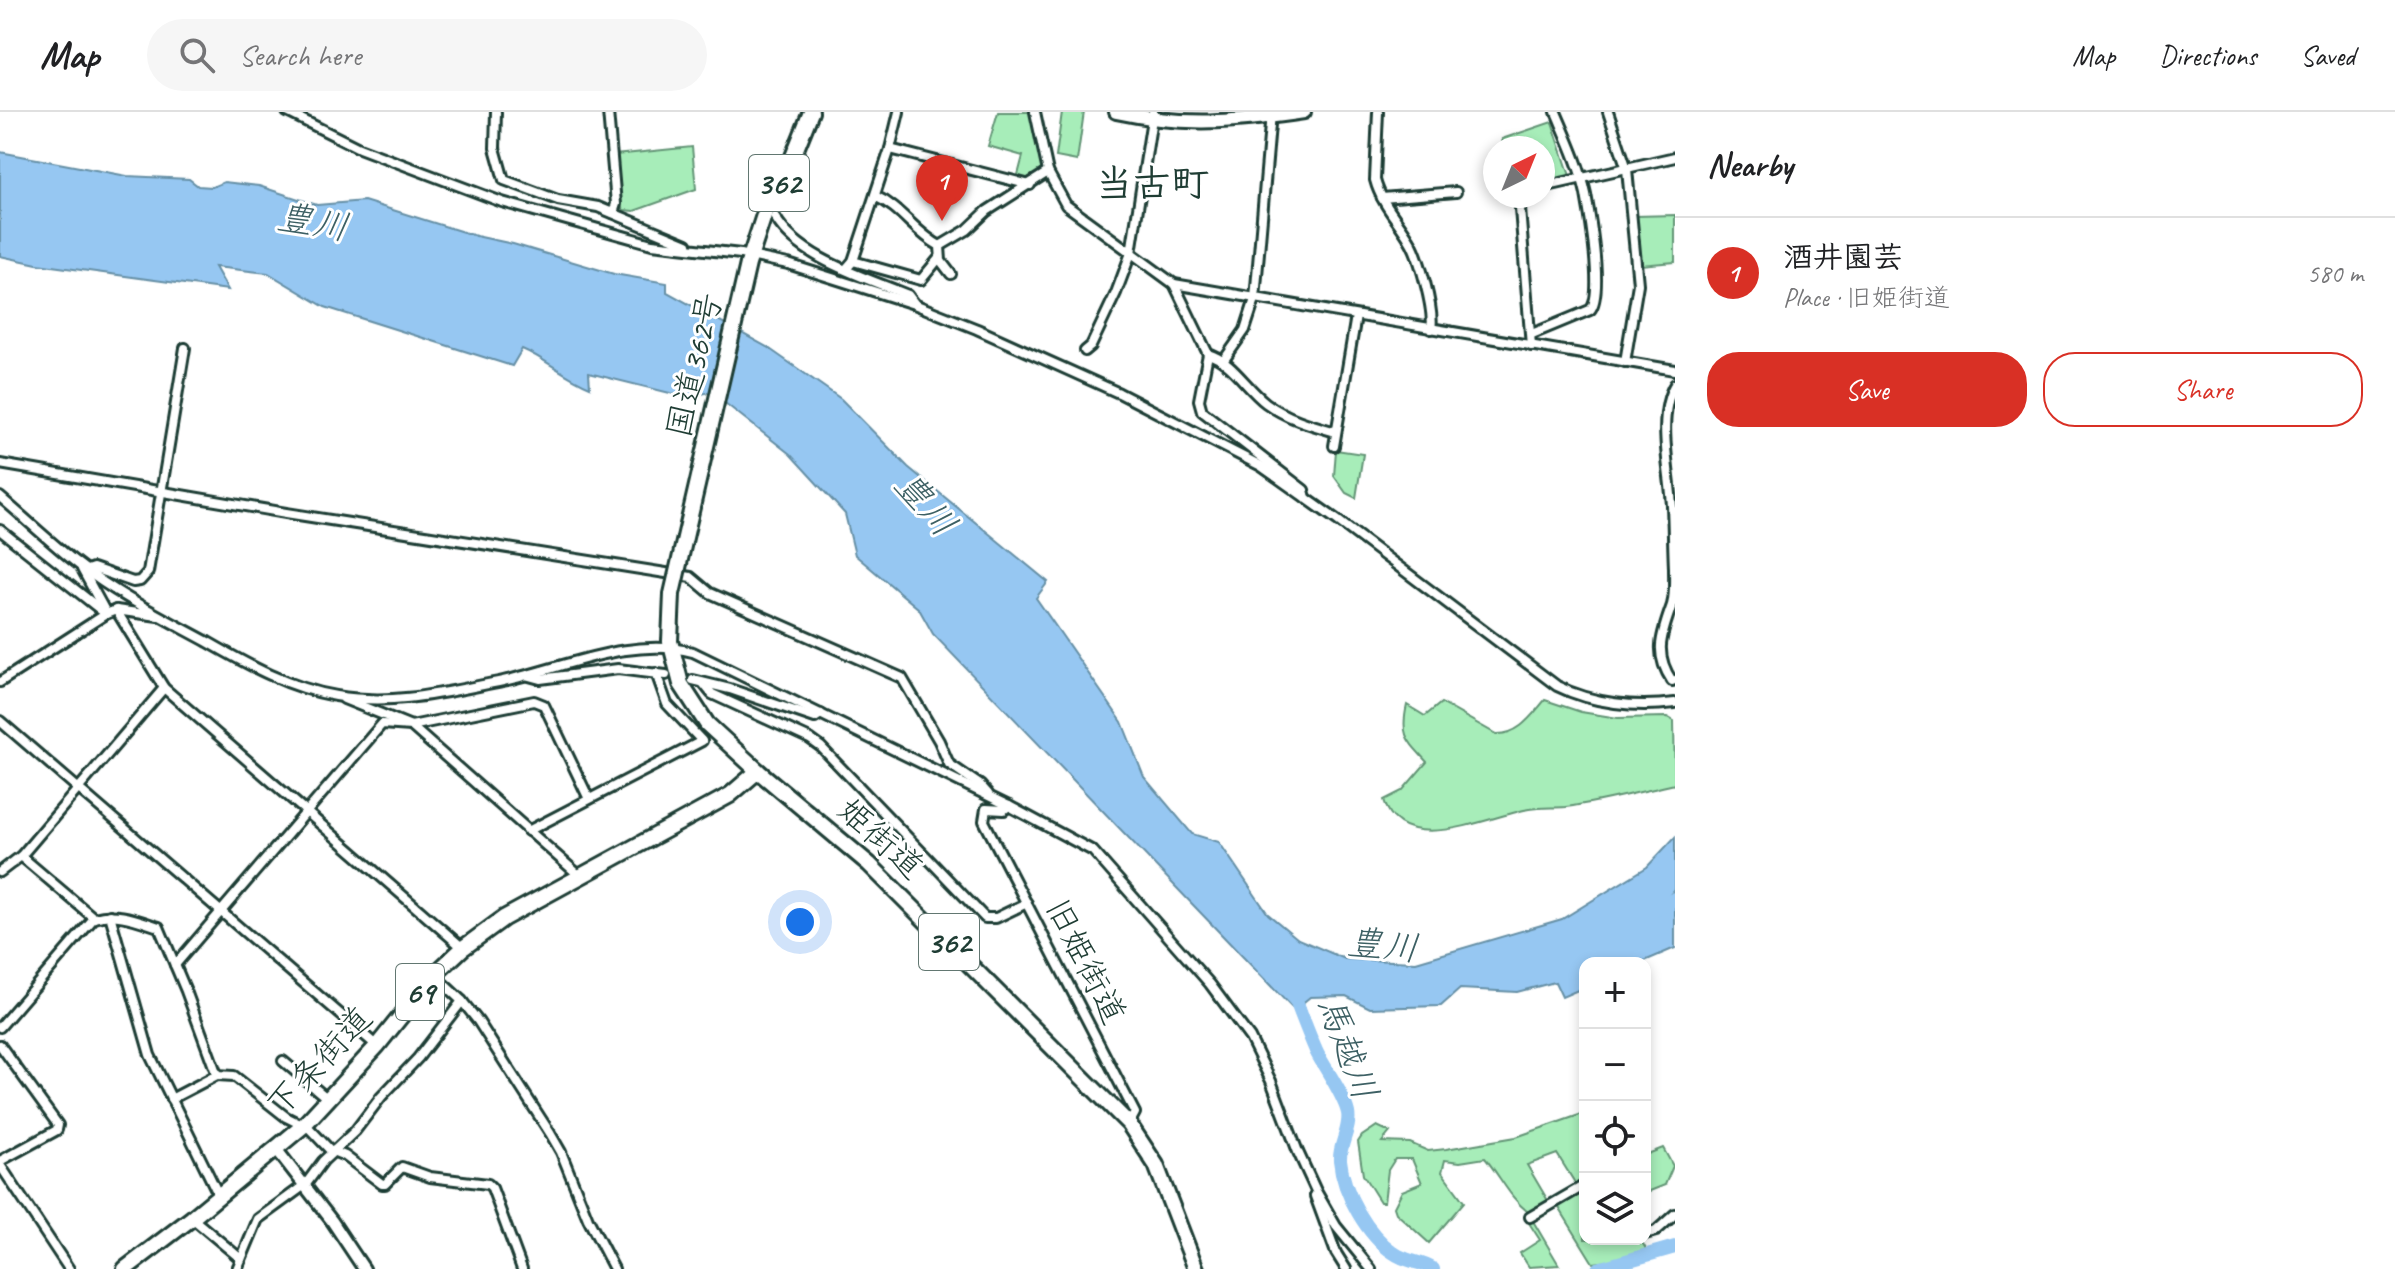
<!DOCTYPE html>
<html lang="en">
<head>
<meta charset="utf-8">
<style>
	:root { --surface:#fff; --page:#f6f6f6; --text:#202124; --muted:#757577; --line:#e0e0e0; --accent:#d93025 }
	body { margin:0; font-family:Caveat,"Klee One",sans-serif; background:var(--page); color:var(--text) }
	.controls { position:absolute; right:24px; bottom:24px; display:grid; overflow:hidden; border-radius:16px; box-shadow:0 4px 12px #0003 }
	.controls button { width:72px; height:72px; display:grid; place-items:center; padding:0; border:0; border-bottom:2px solid var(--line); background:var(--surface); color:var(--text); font:40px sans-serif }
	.compass { position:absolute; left:1483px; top:24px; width:72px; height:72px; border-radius:50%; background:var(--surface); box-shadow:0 4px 12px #0003; rotate:43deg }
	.you { position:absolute; left:800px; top:810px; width:28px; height:28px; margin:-20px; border:6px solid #fff; border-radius:50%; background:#1a73e8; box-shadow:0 0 0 12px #1a73e833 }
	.badge { display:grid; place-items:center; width:52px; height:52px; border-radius:50%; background:var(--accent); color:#fff; font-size:26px; font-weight:700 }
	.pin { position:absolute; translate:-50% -66px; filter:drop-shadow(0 2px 4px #0008) }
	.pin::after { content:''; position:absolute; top:42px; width:28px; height:24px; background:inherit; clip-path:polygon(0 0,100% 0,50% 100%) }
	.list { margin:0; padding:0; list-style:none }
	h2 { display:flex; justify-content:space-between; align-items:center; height:104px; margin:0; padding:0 32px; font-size:34px }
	h2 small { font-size:26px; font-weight:400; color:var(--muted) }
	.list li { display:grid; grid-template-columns:52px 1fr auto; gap:24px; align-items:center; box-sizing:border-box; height:112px; padding:0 32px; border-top:2px solid var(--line) }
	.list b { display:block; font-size:30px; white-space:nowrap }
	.list p { margin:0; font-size:26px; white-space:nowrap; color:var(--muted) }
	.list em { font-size:26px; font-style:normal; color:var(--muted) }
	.actions { display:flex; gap:16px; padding:24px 32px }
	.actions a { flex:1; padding:18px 0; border:2px solid var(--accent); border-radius:32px; text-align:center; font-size:28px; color:var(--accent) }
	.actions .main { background:var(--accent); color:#fff }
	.icon { flex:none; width:44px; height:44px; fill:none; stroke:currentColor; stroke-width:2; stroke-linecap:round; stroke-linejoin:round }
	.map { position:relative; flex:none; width:1675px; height:1157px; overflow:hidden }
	header { display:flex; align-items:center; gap:48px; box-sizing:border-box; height:112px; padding:0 40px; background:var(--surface); border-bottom:2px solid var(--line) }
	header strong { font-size:38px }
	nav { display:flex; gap:44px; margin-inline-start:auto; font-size:28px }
	.search { width:560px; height:72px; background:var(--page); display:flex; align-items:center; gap:20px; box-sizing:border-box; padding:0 28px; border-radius:44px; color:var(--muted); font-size:30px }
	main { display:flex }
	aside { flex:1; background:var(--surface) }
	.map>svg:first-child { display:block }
	.green { fill:#a7edb9; stroke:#639576; stroke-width:2 }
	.water { fill:#96c7f2; stroke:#6690a6; stroke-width:2 }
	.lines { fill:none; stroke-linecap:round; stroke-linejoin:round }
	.stream { stroke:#6690a6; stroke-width:2 }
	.river { stroke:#96c7f2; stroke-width:14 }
	.minor-casing { stroke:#1f3d34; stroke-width:14 }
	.tertiary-casing { stroke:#1f3d34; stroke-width:16 }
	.secondary-casing { stroke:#1f3d34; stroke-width:18 }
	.primary-casing { stroke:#1f3d34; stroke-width:20 }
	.trunk-casing { stroke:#1f3d34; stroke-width:20 }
	.minor { stroke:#fff; stroke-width:8 }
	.tertiary { stroke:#fff; stroke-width:10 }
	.secondary { stroke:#fff; stroke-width:12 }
	.primary { stroke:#fff; stroke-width:14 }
	.trunk { stroke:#fff; stroke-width:14 }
	.trunk-bridge-casing { stroke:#1f3d34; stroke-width:20; stroke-linecap:butt }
	.trunk-bridge { stroke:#fff; stroke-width:14 }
	.labels { text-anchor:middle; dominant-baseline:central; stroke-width:6; stroke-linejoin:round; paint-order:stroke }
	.shield { fill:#fff; stroke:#627771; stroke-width:2 }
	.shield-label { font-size:32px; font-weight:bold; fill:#1f3d34 }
	.street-label { font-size:34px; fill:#1f3d34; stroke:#fff }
	.water-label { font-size:36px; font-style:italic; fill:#3d6064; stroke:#fff }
	.quarter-label { font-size:38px; font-weight:bold; fill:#1f3d34; stroke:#fff }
</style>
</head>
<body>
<header>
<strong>Map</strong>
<div class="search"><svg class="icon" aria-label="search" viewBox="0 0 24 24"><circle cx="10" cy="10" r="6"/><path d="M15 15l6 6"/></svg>Search here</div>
<nav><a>Map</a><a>Directions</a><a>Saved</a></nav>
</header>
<main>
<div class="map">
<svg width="1675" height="1157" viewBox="0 0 1675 1157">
	<rect width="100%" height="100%" fill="#fff"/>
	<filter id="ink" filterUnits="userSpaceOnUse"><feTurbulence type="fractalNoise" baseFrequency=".0125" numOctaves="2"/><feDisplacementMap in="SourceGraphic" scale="16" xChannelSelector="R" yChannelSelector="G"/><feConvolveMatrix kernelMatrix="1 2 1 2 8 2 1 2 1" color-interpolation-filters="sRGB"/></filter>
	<g filter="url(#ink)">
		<g class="green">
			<polygon points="998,0 1030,0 1043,56 1028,69 1017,67 1023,44 988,34"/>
			<polygon points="1062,0 1084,0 1077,49 1056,45"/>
			<polygon points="1552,10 1570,64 1543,71 1543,36 1504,36 1502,27"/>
			<polygon points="692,35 696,77 634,99 624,98 620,93 615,43"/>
			<polygon points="1675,103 1675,150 1640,153 1635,104"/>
			<polygon points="1336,338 1363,342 1356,386 1346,381 1334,364"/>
			<path d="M1545 588 1581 600 1618 606 1667 605 1674 609 1675 672C1639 680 1602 690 1566 695 1553 696 1541 695 1529 697 1490 704 1401 747 1384 688L1402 679 1427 650C1407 628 1400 624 1407 593L1425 604 1441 591 1496 622C1519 623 1531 604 1545 588Z"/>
			<path d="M1585 1001V1069L1577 1074 1557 1042 1527 1053 1547 1087V1091L1539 1098 1528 1100C1510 1086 1500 1064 1485 1046L1460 1050 1445 1048 1442 1060 1464 1090 1429 1131 1396 1101 1394 1095 1402 1079 1422 1071 1412 1047H1395L1388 1058 1384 1090H1380L1363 1063 1358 1030 1362 1024 1377 1014 1390 1020 1382 1030 1410 1031 1428 1039 1446 1037 1516 1025Z"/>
			<polygon points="1663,1036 1673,1054 1665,1073 1645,1081 1645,1043"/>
			<polygon points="1585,1077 1585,1127 1640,1127 1646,1137 1627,1147 1593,1151 1558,1094"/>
			<polygon points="1533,1109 1559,1153 1529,1155 1520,1141 1540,1128 1529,1111"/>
		</g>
		<path class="water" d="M0 40 127 64 189 67 198 74 212 75 224 70 259 74 317 93 364 89 476 124 513 132 614 162 667 171V180L767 235 841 287 908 355 1048 470 1036 486 1122 610 1144 665 1192 722 1219 730 1268 802 1298 827 1345 847 1416 850 1562 807 1647 755 1675 725V777L1657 798 1675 794V836L1640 851H1585V875L1562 885 1555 870 1517 880 1460 877 1441 894 1370 896 1346 884 1310 885 1294 898 933 522 919 497 855 443 845 402 790 342 711 280 686 285 589 261 590 275C565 265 546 247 522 237L512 254 325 195 268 161 215 155 228 178 37 152 0 144Z"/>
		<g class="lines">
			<polyline class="stream" points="1669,315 1671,297"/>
			<g class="river">
				<polyline points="1644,804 1675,787"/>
				<path d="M1292 878C1300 899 1308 921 1317 941 1326 958 1344 983 1348 1001 1351 1017 1339 1032 1340 1048 1343 1081 1367 1123 1394 1141 1406 1150 1421 1149 1433 1157"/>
				<polyline points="1598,1157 1675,1135"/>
			</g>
			<defs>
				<g id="minor">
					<path d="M287 0 359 36 502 90 652 132 741 142 788 152 914 192 977 217 1119 281 1261 354 1337 408 1557 574C1593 592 1636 596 1675 591"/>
					<polyline points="496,0 495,36 504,68 558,88 598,95 687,132"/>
					<polyline points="608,0 616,92 613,101"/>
					<polyline points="1035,0 1048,60 1066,93 1174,172 1208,242 1199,288 1202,299 1304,378 1306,386"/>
					<path d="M1378 0 1375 68C1381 91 1397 107 1409 127 1419 142 1435 200 1431 217"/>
					<polyline points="1608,0 1627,57 1638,172 1625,250"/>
					<polyline points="890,37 1030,73"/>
					<polyline points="1543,75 1675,45"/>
					<path d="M875 84C902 96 914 120 940 134L941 149 951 162"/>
					<polyline points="1519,84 1531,234"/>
					<polyline points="1382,86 1456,80"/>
					<path d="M775 105C799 147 865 165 908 183L914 191"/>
					<polyline points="940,134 967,118 987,99 1048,60"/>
					<polyline points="853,149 921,168 940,145"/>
					<polyline points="846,157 853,149 890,37 899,0"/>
					<polyline points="1174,172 1675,258"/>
					<path d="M1532 222 1590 198C1604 184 1590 104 1586 82 1580 54 1567 26 1556 0"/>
					<polyline points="1085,239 1091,234 1116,181 1131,141 1153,0"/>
					<path d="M1208 242C1232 249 1246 276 1266 291 1288 307 1311 313 1336 320"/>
					<polyline points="1224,248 1245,218 1255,187 1271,1"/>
					<path d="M1675 272C1656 303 1670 359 1672 394 1673 415 1673 435 1674 456 1674 468 1675 482 1672 493 1662 522 1653 541 1672 569L1675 568"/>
					<polyline points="1334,334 1356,204"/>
					<polyline points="0,352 286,401 691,465 710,481 902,566 939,629 949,652 980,673 988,682"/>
					<path d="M0 385C26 407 51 431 78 452 117 483 164 506 208 530 248 553 289 576 336 584 395 594 446 580 503 569 564 556 630 524 693 540L1009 694 1093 739 1210 872 1250 926 1271 969 1298 1040 1316 1079 1336 1114 1371 1157"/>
					<polyline points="0,418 106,502"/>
					<polyline points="82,457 106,501"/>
					<polyline points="87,458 93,456 133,470 140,469 148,460 185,236"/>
					<polyline points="116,498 164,576 463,836"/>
					<polyline points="529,564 540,567 618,557 666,563"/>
					<polyline points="693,568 730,577 815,606 821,602"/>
					<polyline points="0,570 106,502 116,498 158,504"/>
					<polyline points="703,571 712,582 810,627 821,635 985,806 996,806 1027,791"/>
					<polyline points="344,587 411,614 581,765"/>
					<polyline points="0,609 377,934"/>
					<polyline points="1009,694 1004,698 986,697 984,709 1135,1001 1129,1012"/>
					<polyline points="528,719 702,629 667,592 656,561"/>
					<polyline points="21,744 94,806"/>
					<polyline points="0,760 21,744 164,576"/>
					<polyline points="110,803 150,943 219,1084"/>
					<polyline points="175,853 382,612 411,614 534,589 544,593 589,687"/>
					<polyline points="434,863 462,889 478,909 550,1021 561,1040 588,1107 614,1157"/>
					<path d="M0 915 94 806C117 799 137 808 159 815L186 879 217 963 171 987"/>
					<polyline points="0,933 58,1013 57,1018 0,1049"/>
					<polyline points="283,949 329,988"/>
					<polyline points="217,963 234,964 286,1005 310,1017 330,1038 345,1044 382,1072 385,1072 402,1055 430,1065 488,1072 492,1076 522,1157"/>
					<polyline points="0,1053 69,1157"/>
					<polyline points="1315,1084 1336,1141 1346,1157"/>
					<polyline points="1530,1105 1585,1073"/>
					<polyline points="192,1106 241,1147"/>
					<polyline points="1645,1122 1656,1119 1675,1102"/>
					<polyline points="237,1157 258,1107 306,1072 323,1049 355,1019 381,985 418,946 462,889"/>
				</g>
				<polyline id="tertiary" points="277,1038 332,1109 364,1157"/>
				<path id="secondary" d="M1116 0C1185 15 1235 10 1304 0"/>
				<polyline id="primary" points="125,1157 192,1106 303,1014 377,934 434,863 463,836 504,806 730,683 758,659"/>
				<g id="trunk">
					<polyline points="748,152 767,94 792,47 811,0"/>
					<polyline points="670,529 681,572 707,612 758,659 869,752 1129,1012 1156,1053 1196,1157"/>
				</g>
			</defs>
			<use href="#minor" class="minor-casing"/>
			<use href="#tertiary" class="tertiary-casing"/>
			<use href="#secondary" class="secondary-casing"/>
			<use href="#primary" class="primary-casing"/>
			<use href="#trunk" class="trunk-casing"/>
			<use href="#minor" class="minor"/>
			<use href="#tertiary" class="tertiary"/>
			<use href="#secondary" class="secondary"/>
			<use href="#primary" class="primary"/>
			<use href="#trunk" class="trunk"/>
			<defs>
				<polyline id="trunk-bridge" points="670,529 672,482 748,152"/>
			</defs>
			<use href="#trunk-bridge" class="trunk-bridge-casing"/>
			<use href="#trunk-bridge" class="trunk-bridge"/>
		</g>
	</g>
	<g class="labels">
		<g class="shield">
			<rect x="749" y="43" width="60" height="56" rx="6"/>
			<rect x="919" y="802" width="60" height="56" rx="6"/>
			<rect x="396" y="852" width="48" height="56" rx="6"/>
		</g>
		<g class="shield-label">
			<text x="779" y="71">362</text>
			<text x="949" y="830">362</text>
			<text x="420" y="880">69</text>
		</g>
		<g class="street-label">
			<text transform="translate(694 253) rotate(-77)">国道362号</text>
			<text transform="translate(881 726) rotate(42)">姫街道</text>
			<text transform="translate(1086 849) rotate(63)">旧姫街道</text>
			<text transform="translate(319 949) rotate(-47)">下条街道</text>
		</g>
		<g class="water-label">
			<text transform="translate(313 110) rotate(10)">豊川</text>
			<text transform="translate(926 392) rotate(49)">豊川</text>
			<text transform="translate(1383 833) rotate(6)">豊川</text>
			<text transform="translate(1348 936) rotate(69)">馬越川</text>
		</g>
		<g class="quarter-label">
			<text x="1152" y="71">当古町</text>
		</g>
	</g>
</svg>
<div class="controls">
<button>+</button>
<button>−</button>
<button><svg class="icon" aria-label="locate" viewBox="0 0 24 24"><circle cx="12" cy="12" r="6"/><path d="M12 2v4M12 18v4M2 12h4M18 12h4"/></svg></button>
<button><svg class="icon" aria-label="layers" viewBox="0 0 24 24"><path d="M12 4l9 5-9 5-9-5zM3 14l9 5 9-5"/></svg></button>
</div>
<svg class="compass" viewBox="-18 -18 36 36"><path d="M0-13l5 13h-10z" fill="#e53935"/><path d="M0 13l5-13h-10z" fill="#757577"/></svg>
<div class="you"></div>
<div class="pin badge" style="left:942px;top:109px">1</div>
</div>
<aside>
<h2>Nearby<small></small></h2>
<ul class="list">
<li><span class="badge">1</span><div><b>酒井園芸</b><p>Place · 旧姫街道</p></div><em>580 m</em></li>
</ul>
<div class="actions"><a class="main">Save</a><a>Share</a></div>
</aside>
</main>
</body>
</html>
